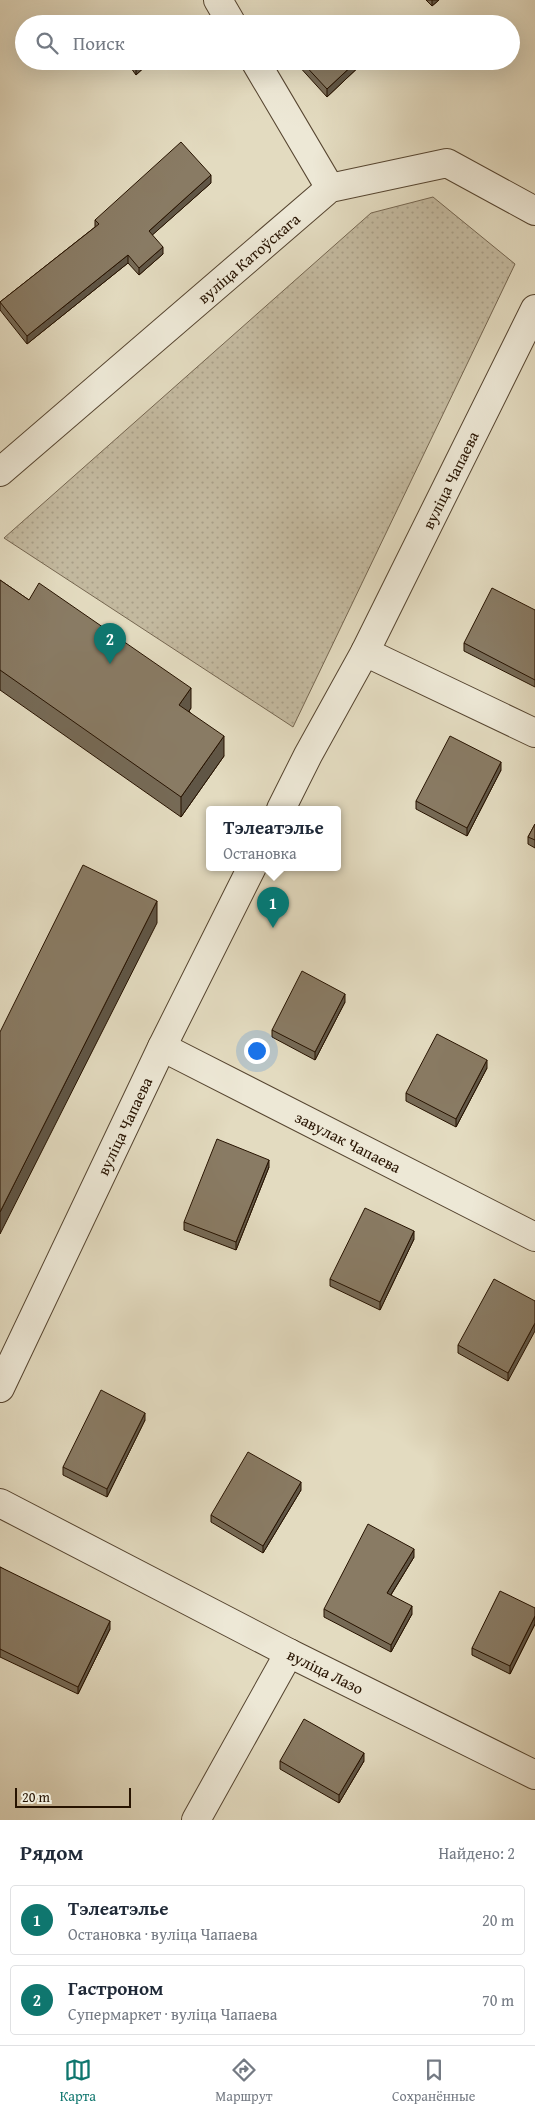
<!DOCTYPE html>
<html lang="ru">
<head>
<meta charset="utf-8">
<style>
	:root { --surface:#fff; --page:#f2f2f3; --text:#1f2937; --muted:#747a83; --line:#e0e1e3; --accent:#0f766e }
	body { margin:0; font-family:"Gentium Book Plus",serif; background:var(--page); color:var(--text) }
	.scale { position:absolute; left:15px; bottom:12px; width:116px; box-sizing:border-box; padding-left:5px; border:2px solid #271300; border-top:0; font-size:14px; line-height:18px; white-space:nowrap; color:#271300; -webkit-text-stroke:4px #ede8d6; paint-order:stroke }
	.you { position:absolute; left:256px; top:1050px; width:18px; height:18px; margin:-12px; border:4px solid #fff; border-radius:50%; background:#1a73e8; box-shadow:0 0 0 8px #1a73e833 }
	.badge { display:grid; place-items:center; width:32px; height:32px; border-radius:50%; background:var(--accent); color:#fff; font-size:16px; font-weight:700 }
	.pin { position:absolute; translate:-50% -41px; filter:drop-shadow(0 1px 2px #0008) }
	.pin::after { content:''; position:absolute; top:26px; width:18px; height:15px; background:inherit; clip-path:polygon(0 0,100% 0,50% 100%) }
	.popup { position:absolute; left:206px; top:806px; width:135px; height:65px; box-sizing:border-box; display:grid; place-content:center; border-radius:5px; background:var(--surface); filter:drop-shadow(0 1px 4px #0005); font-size:16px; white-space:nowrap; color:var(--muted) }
	.popup b { font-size:19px; color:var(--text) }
	.popup::after { content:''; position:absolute; left:50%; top:100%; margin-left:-10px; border:10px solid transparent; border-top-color:var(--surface) }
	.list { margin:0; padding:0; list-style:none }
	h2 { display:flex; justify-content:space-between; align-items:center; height:65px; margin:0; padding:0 20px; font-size:21px }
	h2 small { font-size:16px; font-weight:400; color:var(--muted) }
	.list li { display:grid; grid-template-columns:32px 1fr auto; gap:15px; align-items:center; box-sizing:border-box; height:70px; margin:0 10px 10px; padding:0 10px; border:1px solid var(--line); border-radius:5px }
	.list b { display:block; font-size:19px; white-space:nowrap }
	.list p { margin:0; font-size:16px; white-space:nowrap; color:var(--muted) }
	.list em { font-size:16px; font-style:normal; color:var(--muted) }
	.icon { flex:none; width:28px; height:28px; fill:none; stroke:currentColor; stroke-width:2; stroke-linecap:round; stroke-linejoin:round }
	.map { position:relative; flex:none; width:535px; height:1820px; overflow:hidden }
	.search { position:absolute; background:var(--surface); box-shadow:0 5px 20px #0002; left:15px; right:15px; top:15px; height:55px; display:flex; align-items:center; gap:12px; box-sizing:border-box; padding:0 18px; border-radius:28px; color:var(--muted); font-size:19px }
	.sheet { height:225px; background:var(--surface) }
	nav { display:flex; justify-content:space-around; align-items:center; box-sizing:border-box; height:70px; border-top:1px solid var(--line); background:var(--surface); font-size:14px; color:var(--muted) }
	nav a { display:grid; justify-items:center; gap:2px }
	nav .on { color:var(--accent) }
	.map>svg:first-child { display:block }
	.grass { fill:url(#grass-dots); stroke:#756650 }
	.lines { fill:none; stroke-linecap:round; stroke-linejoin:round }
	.minor-casing { stroke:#564530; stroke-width:30 }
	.tertiary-casing { stroke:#564530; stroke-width:30 }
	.minor { stroke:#ede8d6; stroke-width:28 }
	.tertiary { stroke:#ede8d6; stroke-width:28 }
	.wall { fill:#766a56; stroke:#271300 }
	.shaded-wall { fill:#605646; stroke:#271300 }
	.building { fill:#897b64; stroke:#271300 }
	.labels { text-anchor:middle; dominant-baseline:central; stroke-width:5; stroke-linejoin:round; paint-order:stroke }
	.street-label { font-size:16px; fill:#271300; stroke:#ede8d6 }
</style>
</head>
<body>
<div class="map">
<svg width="535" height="1820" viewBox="0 0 535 1820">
	<defs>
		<pattern id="grass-dots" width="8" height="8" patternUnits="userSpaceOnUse" patternTransform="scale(1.25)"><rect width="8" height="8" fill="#c3b99f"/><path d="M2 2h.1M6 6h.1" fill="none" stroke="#a89e87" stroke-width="1.8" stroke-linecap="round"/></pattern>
	</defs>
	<rect width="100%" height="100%" fill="#e3dbc0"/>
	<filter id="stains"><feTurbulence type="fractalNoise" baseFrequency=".004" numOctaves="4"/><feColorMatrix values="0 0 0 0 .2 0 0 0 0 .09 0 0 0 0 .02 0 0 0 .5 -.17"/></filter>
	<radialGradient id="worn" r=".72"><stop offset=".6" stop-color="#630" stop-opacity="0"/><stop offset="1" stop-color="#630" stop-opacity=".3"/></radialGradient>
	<polygon class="grass" points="433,197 515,264 293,727 4,538 371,213"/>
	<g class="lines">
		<defs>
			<g id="minor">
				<polyline points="218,0 232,24"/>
				<polyline points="255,61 330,188"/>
				<path id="s1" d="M0 472 330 188 447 163 535 211"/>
				<polyline points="365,652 535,733"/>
				<path id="s2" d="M162 1047 535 1237"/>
				<polyline points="0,1503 289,1653"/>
				<path id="s3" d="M196 1820 289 1653 535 1775"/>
			</g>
			<g id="tertiary">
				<path id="s4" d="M281 809 308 755 365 652 535 309"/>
				<path id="s5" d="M0 1388 162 1047 252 867"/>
			</g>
		</defs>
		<use href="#minor" class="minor-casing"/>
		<use href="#tertiary" class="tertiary-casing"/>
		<use href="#minor" class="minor"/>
		<use href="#tertiary" class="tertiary"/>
	</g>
	<g class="wall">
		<polygon points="426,0 439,0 432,6"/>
		<polygon points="126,61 151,61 136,75"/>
		<polygon points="297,61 365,61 327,97 297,64"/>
		<polygon points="211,183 152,235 163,254 139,275 128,263 27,344 0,310 0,302 95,227 95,220"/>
		<polygon points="0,580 29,600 191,708 189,711 224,756 181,817 0,690"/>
		<polygon points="535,610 535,687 464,651 464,643"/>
		<polygon points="501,770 467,836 416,809 416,801"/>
		<polygon points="535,824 535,848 528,844 528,837"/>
		<polygon points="345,1002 315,1060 272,1037 272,1030"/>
		<polygon points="487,1068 456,1127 406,1101 406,1093"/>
		<polygon points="269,1167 236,1250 184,1230 184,1222"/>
		<polygon points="414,1239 380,1310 330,1286 330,1279"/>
		<polygon points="535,1301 508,1381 458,1353 458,1345"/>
		<polygon points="145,1420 107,1497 63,1475 63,1467"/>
		<polygon points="301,1490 263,1553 211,1522 211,1515"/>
		<polygon points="414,1557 391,1595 412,1614 391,1652 324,1617 324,1609"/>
		<polygon points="0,1567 110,1629 78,1694 0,1657"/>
		<polygon points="535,1608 535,1624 510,1674 472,1655 472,1648"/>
		<polygon points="280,1761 364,1761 339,1803 280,1769"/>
	</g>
	<g class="shaded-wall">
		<polygon points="432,0 439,0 432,6"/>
		<polygon points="143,61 151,61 136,75 136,67"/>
		<polygon points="357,61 365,61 327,97 327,89"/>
		<polygon points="211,175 211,183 149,238 149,231"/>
		<polygon points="163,247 163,254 139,275 139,268"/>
		<polygon points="128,255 128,263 27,344 27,336"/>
		<polygon points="191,688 191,708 179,725 179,705"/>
		<polygon points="224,736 224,756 181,817 181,797"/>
		<polygon points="501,762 501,770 467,836 467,828"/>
		<polygon points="157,901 157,923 0,1234 0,1212"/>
		<polygon points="345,994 345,1002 315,1060 315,1052"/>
		<polygon points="487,1060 487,1068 456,1127 456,1119"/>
		<polygon points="269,1160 269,1167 236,1250 236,1242"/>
		<polygon points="414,1231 414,1239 380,1310 380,1302"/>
		<polygon points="535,1323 535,1331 508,1381 508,1373"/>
		<polygon points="145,1413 145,1420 107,1497 107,1489"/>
		<polygon points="301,1482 301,1490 263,1553 263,1546"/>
		<polygon points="414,1549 414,1557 387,1601 387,1593"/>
		<polygon points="412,1606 412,1614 391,1652 391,1645"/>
		<polygon points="535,1616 535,1624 510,1674 510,1666"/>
		<polygon points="110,1621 110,1629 78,1694 78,1687"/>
		<polygon points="364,1753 364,1761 339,1803 339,1795"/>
	</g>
	<g class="building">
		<polygon points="143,19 147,24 138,24"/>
		<polygon points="335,21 338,24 332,24"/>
		<polygon points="132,61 143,61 136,67"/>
		<polygon points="301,61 357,61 327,89"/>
		<polygon points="181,142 211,175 149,231 163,247 139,268 128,255 27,336 0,302 99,224 95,220"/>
		<polygon points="0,580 29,600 39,583 191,688 179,705 224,736 181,797 0,670"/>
		<polygon points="492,588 535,610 535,680 464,643"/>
		<polygon points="450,736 501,762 467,828 416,801"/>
		<polygon points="535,824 535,840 528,837"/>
		<polygon points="83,865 157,901 0,1212 0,1032"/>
		<polygon points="302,971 345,994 315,1052 272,1030"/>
		<polygon points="437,1034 487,1060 456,1119 406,1093"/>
		<polygon points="217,1139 269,1160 236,1242 184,1222"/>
		<polygon points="365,1208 414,1231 380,1302 330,1279"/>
		<polygon points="494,1279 535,1301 535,1323 508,1373 458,1345"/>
		<polygon points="101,1390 145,1413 107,1489 63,1467"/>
		<polygon points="248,1452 301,1482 263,1546 211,1515"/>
		<polygon points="368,1524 414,1549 387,1593 412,1606 391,1645 324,1609"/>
		<polygon points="0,1567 110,1621 78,1687 0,1649"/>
		<polygon points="500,1591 535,1608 535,1616 510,1666 472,1648"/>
		<polygon points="304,1719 364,1753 339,1795 280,1761"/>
	</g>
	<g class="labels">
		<g class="street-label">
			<text stroke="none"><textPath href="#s1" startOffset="328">вуліца Катоўскага</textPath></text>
			<text stroke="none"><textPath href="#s4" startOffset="370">вуліца Чапаева</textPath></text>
			<text stroke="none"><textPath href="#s5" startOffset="290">вуліца Чапаева</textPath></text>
			<text stroke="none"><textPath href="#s2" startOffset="209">завулак Чапаева</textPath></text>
			<text stroke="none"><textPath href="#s3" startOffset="232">вуліца Лазо</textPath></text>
		</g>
	</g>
	<rect width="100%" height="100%" filter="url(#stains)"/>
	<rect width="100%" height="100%" fill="url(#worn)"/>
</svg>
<div class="scale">20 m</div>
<div class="you"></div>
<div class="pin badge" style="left:273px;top:928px">1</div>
<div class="popup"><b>Тэлеатэлье</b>Остановка</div>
<div class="pin badge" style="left:110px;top:664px">2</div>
<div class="search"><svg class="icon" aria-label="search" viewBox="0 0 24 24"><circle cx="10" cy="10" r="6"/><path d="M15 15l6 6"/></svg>Поиск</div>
</div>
<section class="sheet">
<h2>Рядом<small>Найдено: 2</small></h2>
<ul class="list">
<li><span class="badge">1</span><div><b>Тэлеатэлье</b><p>Остановка · вуліца Чапаева</p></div><em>20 m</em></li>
<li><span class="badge">2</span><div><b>Гастроном</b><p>Супермаркет · вуліца Чапаева</p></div><em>70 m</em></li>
</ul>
</section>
<nav>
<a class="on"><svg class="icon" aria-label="map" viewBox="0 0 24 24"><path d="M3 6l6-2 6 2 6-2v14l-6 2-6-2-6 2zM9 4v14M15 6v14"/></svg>Карта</a>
<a><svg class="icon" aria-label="directions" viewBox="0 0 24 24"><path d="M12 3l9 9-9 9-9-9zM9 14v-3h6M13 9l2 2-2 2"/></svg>Маршрут</a>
<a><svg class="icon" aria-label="saved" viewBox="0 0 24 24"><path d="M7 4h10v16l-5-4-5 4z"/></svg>Сохранённые</a>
</nav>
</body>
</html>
